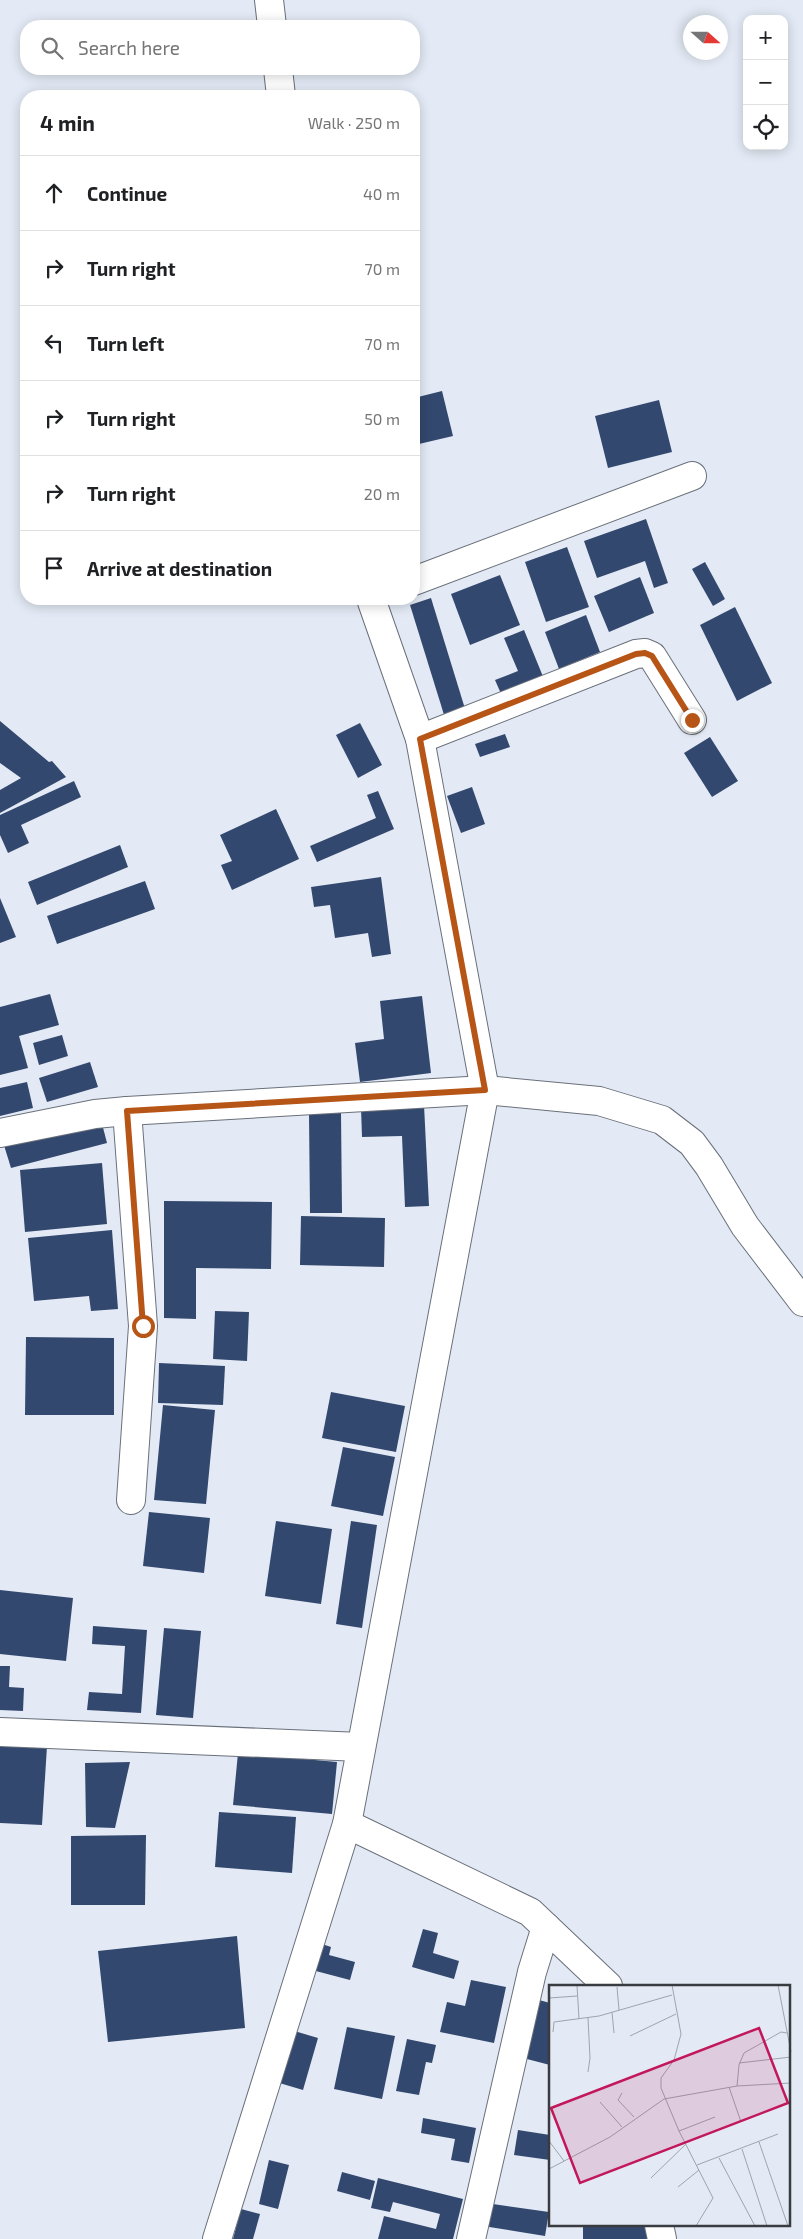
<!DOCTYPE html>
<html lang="en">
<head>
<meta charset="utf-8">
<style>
	:root { --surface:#fff; --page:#f2f2f2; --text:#202124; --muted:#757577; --line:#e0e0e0 }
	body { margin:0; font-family:"Exo 2",sans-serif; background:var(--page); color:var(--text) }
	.controls { position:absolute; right:15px; top:15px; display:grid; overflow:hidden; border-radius:10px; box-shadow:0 2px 12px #0003 }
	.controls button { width:45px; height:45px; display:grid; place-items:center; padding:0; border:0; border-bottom:1px solid var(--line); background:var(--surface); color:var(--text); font:25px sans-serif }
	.compass { position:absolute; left:683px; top:15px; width:45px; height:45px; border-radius:50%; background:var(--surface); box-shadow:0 2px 12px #0003; rotate:111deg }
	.stop { position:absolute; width:15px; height:15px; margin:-11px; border:4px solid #b75517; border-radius:50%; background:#fff }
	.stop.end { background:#b75517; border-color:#fff; box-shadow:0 1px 5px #0008 }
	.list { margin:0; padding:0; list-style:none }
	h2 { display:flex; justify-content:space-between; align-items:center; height:65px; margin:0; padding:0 20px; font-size:21px }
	h2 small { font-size:16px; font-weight:400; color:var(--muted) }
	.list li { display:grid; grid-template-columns:32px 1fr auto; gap:15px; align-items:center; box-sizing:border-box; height:75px; padding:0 20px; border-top:1px solid var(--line) }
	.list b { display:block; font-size:19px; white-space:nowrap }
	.list em { font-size:16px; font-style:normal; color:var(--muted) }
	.icon { flex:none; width:28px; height:28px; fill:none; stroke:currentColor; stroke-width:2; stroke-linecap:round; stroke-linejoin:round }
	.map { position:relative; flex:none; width:803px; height:2239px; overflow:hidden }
	.search { position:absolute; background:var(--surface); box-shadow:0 2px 12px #0003; left:20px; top:20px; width:400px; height:55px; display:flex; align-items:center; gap:12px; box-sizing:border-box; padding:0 18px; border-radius:20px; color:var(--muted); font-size:19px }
	.panel { position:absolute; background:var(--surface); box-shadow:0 2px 12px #0003; left:20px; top:90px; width:400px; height:515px; border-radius:20px }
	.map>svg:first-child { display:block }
	.building { fill:#33486e }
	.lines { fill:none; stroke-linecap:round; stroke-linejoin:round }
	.minor-casing { stroke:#6a707a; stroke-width:30 }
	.minor { stroke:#fff; stroke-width:28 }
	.route { stroke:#b75517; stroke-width:6 }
	.inset-road { fill:none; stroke:#9fa4ac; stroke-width:1 }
	.view { fill:#c2185b; fill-opacity:0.15; stroke:#c2185b; stroke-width:2.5 }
	.inset-edge { fill:none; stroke:#383b3f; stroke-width:2.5 }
</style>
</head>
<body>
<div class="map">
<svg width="803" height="2239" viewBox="0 0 803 2239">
	<rect width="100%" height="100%" fill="#e3eaf5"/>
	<g class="building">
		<polygon points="442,391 453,436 419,444 414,422 414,398"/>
		<polygon points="659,400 672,452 608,468 595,416"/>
		<polygon points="646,519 668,583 654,588 645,561 597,578 584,541"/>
		<polygon points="567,547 589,607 546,622 525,562"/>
		<polygon points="705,562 725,599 713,606 692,569"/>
		<polygon points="500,575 520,625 470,645 451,594"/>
		<polygon points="640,577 654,613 609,632 594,596"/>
		<polygon points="431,598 466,712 445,718 410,605"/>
		<polygon points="735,607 772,683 737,701 700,625"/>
		<polygon points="586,615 600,652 559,669 545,632"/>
		<polygon points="524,630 544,679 502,696 495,680 518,671 504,638"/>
		<polygon points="0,721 49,762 52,761 66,777 0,813 0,790 21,778 0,763"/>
		<polygon points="360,723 382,765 358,778 336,735"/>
		<polygon points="505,734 510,747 480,757 475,744"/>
		<polygon points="710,737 738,781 712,797 684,753"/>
		<polygon points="74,781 81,797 21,825 29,843 8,853 0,835 0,815"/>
		<polygon points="472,787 485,824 461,833 447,796"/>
		<polygon points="378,791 394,829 317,862 310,846 376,818 367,795"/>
		<polygon points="276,809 299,859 232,890 221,865 232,861 220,835"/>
		<polygon points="120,845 128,867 37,905 28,882"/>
		<polygon points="381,877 391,954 372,957 368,933 335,938 330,905 314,907 311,887"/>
		<polygon points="145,881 155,909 57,944 47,916"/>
		<polygon points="0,898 16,937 0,943"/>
		<polygon points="50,994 59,1025 19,1036 28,1068 0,1075 0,1007"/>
		<polygon points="422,996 431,1073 360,1082 355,1043 384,1039 380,1001"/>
		<polygon points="62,1035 68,1056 39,1065 33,1043"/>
		<polygon points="90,1062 98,1087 47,1102 39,1078"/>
		<polygon points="27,1082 33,1108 0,1116 0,1088"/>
		<polygon points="424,1105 429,1206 405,1207 402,1136 362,1137 361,1108"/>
		<polygon points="341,1113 342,1213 310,1213 309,1114"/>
		<polygon points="100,1116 107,1143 11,1168 3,1142"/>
		<polygon points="102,1163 107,1224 25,1232 20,1170"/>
		<polygon points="164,1201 272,1202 271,1269 196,1268 196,1319 164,1318"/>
		<polygon points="301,1216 385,1218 384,1267 300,1265"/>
		<polygon points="112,1230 118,1309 91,1311 89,1296 34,1301 28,1238"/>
		<polygon points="215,1311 249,1312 247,1361 213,1359"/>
		<polygon points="26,1337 114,1338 114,1415 25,1415"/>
		<polygon points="159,1363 225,1366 223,1405 158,1403"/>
		<polygon points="331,1392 405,1406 396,1452 322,1438"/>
		<polygon points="163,1405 215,1410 206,1504 154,1500"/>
		<polygon points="343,1447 395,1457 383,1516 331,1506"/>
		<polygon points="149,1512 210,1518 204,1573 143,1566"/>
		<polygon points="276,1521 332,1529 321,1604 265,1596"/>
		<polygon points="351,1521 377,1525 362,1628 336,1624"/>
		<polygon points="0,1590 73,1598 66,1661 0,1654"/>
		<polygon points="93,1626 147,1630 141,1713 87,1710 89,1692 122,1694 125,1646 92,1644"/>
		<polygon points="164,1628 201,1631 193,1718 156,1715"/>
		<polygon points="0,1666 10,1666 9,1687 24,1688 23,1711 0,1710"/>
		<polygon points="0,1743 47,1746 42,1825 0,1823"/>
		<polygon points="238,1753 337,1762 332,1814 233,1805"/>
		<polygon points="130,1762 115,1828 86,1827 85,1763"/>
		<polygon points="219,1812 296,1817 292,1873 215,1867"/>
		<polygon points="146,1835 145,1905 71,1905 71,1836"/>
		<polygon points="423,1929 438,1933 433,1953 459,1961 454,1979 412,1967"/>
		<polygon points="237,1936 245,2028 108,2042 98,1951"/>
		<polygon points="319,1943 331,1947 329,1955 355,1962 350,1980 312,1970"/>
		<polygon points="471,1980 506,1987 494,2043 440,2032 447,2002 465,2006"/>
		<polygon points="539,2000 550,2003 550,2065 523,2058"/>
		<polygon points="347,2027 395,2036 382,2099 334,2089"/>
		<polygon points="291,2030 318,2038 303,2090 276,2082"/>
		<polygon points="407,2039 436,2045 432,2063 426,2062 419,2095 396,2091"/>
		<polygon points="423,2118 476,2128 469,2163 451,2160 455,2139 421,2133"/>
		<polygon points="518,2130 550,2135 550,2160 514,2155"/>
		<polygon points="269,2160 289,2165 278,2209 259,2204"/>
		<polygon points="342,2172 375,2181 370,2200 337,2191"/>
		<polygon points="378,2178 463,2199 453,2239 378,2239 384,2216 436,2229 440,2214 393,2202 390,2212 371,2208"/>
		<polygon points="486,2203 549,2212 545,2236 483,2226"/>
		<polygon points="241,2209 260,2214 253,2239 233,2239"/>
		<rect x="583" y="2225" width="68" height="14"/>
	</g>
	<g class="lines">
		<defs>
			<g id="minor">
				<polyline points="269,0 272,26"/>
				<polyline points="278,69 281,96"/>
				<polyline points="414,581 692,476"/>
				<polyline points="420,739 636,654 645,653 652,656 692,720"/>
				<polyline points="127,1111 143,1326 131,1500"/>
				<polyline points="0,1133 95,1114 127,1111 485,1090 599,1101 662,1120 692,1143 709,1166 745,1226 803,1302"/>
				<polyline points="0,1732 361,1747"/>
				<polyline points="347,1824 530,1912 608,1986"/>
				<polyline points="659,2225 662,2239"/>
				<polyline points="217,2239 347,1824 485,1090 420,739 371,599"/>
				<polyline points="471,2239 532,1972 546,1927"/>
			</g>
		</defs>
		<use href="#minor" class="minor-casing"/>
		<use href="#minor" class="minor"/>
	</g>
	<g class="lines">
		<polyline class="route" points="143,1326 127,1111 485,1090 420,739 636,654 645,653 652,656 692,720"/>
	</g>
	<g transform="translate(549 1985)">
		<rect width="241" height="241" fill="#e3eaf5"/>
		<path class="inset-road" d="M28 0 30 34M123 0 132 49 125 75 112 93V103L130 146 164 213 147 241M229 0 242 67M68 2 70 25M0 13 28 11M63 27 65 48M4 47 5 37 50 31 123 10M81 51 127 29M190 78 242 72M39 87 41 73 39 33M188 101 190 80 195 68 232 47 238 48M180 102 192 137M73 108 69 115 85 132M51 117 73 142M130 146 166 132M0 156 15 176M210 157 239 241M193 164 218 241M170 173 206 241M148 180 229 149M0 184 61 152 115 114 188 101 242 98M102 193 137 159M129 202 150 185"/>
		<path class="view" d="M210 43 239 118 31 198 2 123Z"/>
		<rect width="241" height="241" class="inset-edge"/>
	</g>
</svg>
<div class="controls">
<button>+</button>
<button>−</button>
<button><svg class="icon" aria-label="locate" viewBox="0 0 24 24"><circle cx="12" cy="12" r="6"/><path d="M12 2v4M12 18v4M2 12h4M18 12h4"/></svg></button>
</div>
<svg class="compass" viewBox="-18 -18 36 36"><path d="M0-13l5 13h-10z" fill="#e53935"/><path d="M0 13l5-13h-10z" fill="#757577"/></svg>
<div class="stop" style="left:143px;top:1326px"></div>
<div class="stop end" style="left:692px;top:720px"></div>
<div class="search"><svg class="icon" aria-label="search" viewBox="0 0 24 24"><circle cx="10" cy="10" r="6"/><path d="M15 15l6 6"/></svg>Search here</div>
<section class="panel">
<h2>4 min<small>Walk · 250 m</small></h2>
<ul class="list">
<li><svg class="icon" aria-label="ahead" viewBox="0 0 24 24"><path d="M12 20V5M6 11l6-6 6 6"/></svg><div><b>Continue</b></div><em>40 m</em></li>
<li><svg class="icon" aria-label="right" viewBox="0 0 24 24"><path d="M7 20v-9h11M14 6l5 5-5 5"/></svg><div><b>Turn right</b></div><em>70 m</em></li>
<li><svg class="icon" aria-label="left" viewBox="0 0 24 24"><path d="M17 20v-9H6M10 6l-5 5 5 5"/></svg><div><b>Turn left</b></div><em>70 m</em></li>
<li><svg class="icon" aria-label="right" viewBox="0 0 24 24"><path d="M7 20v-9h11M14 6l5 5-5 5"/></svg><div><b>Turn right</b></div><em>50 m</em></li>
<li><svg class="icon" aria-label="right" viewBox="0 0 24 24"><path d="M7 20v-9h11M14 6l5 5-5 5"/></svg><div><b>Turn right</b></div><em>20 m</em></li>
<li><svg class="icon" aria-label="arrive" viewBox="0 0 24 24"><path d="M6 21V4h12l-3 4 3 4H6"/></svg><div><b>Arrive at destination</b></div></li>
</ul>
</section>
</div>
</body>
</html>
